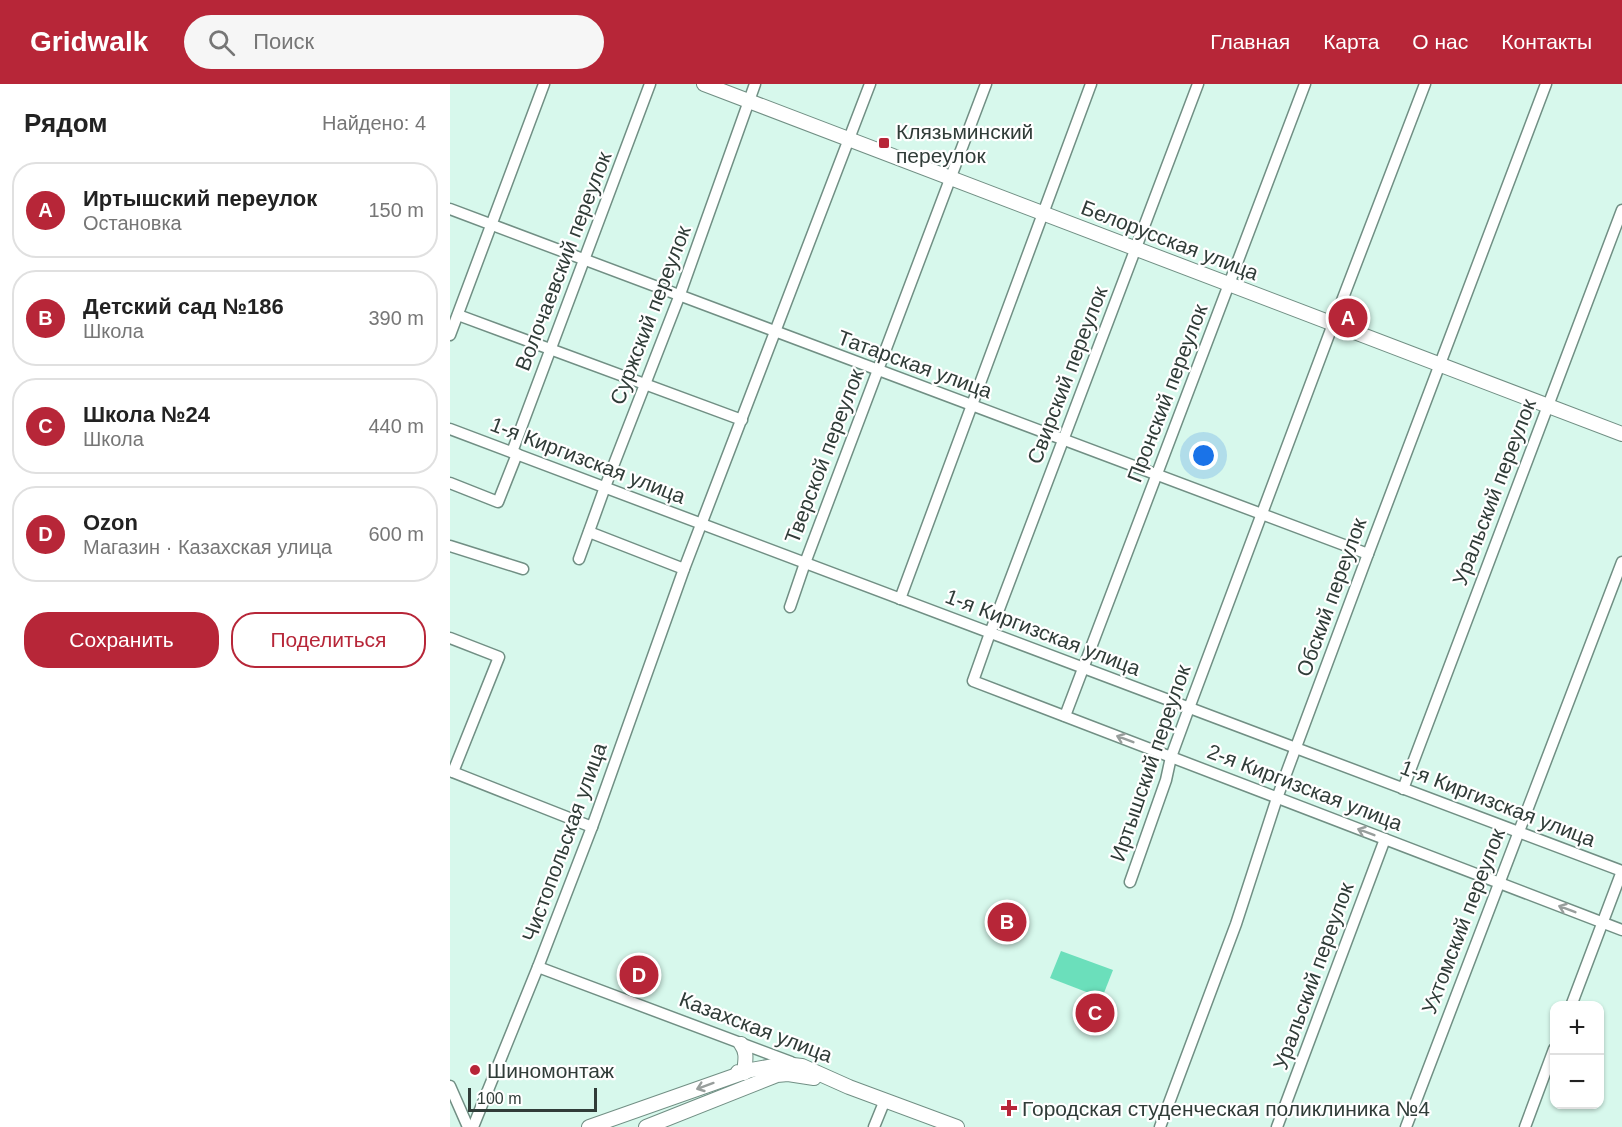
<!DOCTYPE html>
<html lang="ru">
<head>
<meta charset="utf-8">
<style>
	:root { --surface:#fff; --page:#f6f6f6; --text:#222; --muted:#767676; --line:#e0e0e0; --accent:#b72638 }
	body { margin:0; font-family:Helvetica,sans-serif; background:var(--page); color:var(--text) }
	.controls { position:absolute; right:18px; bottom:18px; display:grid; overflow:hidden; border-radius:12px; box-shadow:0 2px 4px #0004 }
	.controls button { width:54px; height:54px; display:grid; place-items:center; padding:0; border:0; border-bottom:2px solid var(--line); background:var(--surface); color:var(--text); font:30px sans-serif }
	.scale { position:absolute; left:18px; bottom:15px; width:129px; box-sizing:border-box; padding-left:6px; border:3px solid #303c38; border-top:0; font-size:16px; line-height:21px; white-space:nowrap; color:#303c38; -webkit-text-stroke:4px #fff; paint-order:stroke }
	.you { position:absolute; left:754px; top:372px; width:21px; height:21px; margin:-15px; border:4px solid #fff; border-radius:50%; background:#1a73e8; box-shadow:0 0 0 9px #1a73e833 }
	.badge { display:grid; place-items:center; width:39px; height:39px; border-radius:50%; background:var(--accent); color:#fff; font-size:20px; font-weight:700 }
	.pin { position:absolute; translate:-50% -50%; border:3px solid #fff; box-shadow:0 2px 6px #0006 }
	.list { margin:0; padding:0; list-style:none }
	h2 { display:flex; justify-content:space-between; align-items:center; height:78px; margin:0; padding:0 24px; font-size:26px }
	h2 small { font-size:20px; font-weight:400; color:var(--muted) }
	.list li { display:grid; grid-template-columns:39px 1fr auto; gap:18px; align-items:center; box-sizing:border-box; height:96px; margin:0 12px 12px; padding:0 12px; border:2px solid var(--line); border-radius:24px }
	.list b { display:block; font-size:22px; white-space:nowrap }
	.list p { margin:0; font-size:20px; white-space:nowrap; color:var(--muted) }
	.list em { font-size:20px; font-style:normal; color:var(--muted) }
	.actions { display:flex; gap:12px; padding:18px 24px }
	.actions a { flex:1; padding:14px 0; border:2px solid var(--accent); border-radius:24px; text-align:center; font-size:21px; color:var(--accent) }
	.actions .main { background:var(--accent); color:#fff }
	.icon { flex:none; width:33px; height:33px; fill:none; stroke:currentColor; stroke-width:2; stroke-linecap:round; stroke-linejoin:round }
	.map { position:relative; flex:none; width:1172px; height:1043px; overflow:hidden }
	header { display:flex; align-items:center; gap:36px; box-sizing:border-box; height:84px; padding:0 30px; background:var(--accent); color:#fff }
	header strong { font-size:28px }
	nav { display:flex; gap:33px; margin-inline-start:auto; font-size:21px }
	.search { width:420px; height:54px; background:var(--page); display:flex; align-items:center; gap:15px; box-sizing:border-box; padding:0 21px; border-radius:33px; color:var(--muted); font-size:22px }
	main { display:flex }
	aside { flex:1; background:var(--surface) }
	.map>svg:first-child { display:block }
	.green { fill:#6bdfbb }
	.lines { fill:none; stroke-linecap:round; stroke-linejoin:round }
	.minor-casing { stroke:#718f84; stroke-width:13 }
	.major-casing { stroke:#718f84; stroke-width:16 }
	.minor { stroke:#fff; stroke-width:10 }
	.major { stroke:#fff; stroke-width:14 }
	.oneway { stroke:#989e9c }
	.poi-dot { fill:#b72638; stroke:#fff; stroke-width:2 }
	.labels { text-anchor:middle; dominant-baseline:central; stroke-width:4.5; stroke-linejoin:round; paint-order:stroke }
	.poi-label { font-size:21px; fill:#303c38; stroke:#fff; text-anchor:start }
	.street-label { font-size:21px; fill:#303c38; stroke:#fff }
</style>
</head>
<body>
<header>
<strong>Gridwalk</strong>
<div class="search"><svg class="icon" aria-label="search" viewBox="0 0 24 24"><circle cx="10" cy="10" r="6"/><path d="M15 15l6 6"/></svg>Поиск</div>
<nav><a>Главная</a><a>Карта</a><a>О нас</a><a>Контакты</a></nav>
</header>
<main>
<aside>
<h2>Рядом<small>Найдено: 4</small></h2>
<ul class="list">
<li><span class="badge">A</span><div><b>Иртышский переулок</b><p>Остановка</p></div><em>150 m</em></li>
<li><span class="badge">B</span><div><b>Детский сад №186</b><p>Школа</p></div><em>390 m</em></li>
<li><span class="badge">C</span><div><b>Школа №24</b><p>Школа</p></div><em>440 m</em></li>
<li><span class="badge">D</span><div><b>Ozon</b><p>Магазин · Казахская улица</p></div><em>600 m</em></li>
</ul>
<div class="actions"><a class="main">Сохранить</a><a>Поделиться</a></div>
</aside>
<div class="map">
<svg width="1172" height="1043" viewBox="0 0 1172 1043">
	<rect width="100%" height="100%" fill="#d7f8ec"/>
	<polygon class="green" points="611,867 663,886 652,914 600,894"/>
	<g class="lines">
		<defs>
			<g id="minor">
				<polyline points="748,0 540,549 523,597 1172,846"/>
				<polyline points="0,125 918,470"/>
				<polyline points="8,231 292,336"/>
				<polyline points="0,251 94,0"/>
				<polyline points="0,345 1172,787"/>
				<polyline points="62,368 200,0"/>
				<polyline points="0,399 48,418 67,370"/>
				<polyline points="139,448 234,485"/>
				<polyline points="0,462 73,485"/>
				<polyline points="129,475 155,403 229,213 305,0"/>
				<polyline points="450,515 641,0"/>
				<polyline points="340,523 355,479 536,0"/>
				<polyline points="0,554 49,573 3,688"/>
				<polyline points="615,632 855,0"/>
				<polyline points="0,687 142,743"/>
				<polyline points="953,705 1172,126"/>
				<polyline points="680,798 716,696 721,673 739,624 883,240 975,0"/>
				<polyline points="88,883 341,978"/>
				<polyline points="1121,922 1172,787"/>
				<polyline points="0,1002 18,1043"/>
				<polyline points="23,1043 88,883 142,743 234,485 420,0"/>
				<polyline points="424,1043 435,1016"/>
				<polyline points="710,1043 786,840 827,714 918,470 1096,0"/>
				<polyline points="827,1043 935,755"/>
				<polyline points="956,1043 1172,478"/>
				<polyline points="1075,1043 1104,965"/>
			</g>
			<g id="major">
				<polyline points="254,0 1172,350"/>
				<path d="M288 988 294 989C295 978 298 969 291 960"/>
				<polyline points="139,1043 301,986 334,980 352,982 399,1003 507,1043"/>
				<polyline points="196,1043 327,991 338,990 364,994"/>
			</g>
		</defs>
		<use href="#minor" class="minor-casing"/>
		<use href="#major" class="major-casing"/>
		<use href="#minor" class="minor"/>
		<use href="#major" class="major"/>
	</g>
	<defs><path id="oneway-shaft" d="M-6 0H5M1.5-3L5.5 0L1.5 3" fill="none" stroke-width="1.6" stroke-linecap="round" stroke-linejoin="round" transform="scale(1.5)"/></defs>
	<g class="oneway">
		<use href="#oneway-shaft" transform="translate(675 655) rotate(-159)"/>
		<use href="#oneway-shaft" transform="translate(916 748) rotate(-159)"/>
		<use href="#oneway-shaft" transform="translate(1117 825) rotate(-159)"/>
		<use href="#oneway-shaft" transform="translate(255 1002) rotate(160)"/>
	</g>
	<g class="poi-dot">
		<rect x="428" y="53" width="12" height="12" rx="3"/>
		<circle cx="25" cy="986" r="6"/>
		<path d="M556 1015h6v6h6v6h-6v6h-6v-6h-6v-6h6z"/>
	</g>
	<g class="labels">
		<g class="poi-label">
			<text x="446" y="47">Клязьминский<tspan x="446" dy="24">переулок</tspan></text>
			<text x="37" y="986">Шиномонтаж</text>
			<text x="572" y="1024">Городская студенческая поликлиника №4</text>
		</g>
		<g class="street-label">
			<text transform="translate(720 156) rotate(21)">Белорусская улица</text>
			<text transform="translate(113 177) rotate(-69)">Волочаевский переулок</text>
			<text transform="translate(200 231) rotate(-69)">Суржский переулок</text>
			<text transform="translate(465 280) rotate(20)">Татарская улица</text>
			<text transform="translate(617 291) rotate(-69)">Свирский переулок</text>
			<text transform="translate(717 309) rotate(-69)">Пронский переулок</text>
			<text transform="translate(374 372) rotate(-69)">Тверской переулок</text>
			<text transform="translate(138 376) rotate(21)">1-я Киргизская улица</text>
			<text transform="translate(1044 408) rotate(-69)">Уральский переулок</text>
			<text transform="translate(881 513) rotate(-70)">Обский переулок</text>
			<text transform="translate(593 548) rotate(21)">1-я Киргизская улица</text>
			<text transform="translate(700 679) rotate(-71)">Иртышский переулок</text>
			<text transform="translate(855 703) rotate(21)">2-я Киргизская улица</text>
			<text transform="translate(1048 719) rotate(21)">1-я Киргизская улица</text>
			<text transform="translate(114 758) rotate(-70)">Чистопольская улица</text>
			<text transform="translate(1013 837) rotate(-69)">Ухтомский переулок</text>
			<text transform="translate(863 892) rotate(-70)">Уральский переулок</text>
			<text transform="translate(306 943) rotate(21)">Казахская улица</text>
		</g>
	</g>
</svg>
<div class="controls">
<button>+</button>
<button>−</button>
</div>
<div class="scale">100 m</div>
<div class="you"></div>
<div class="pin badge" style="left:898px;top:234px">A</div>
<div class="pin badge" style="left:557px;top:838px">B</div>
<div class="pin badge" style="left:645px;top:929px">C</div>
<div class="pin badge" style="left:189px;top:891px">D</div>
</div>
</main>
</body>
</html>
